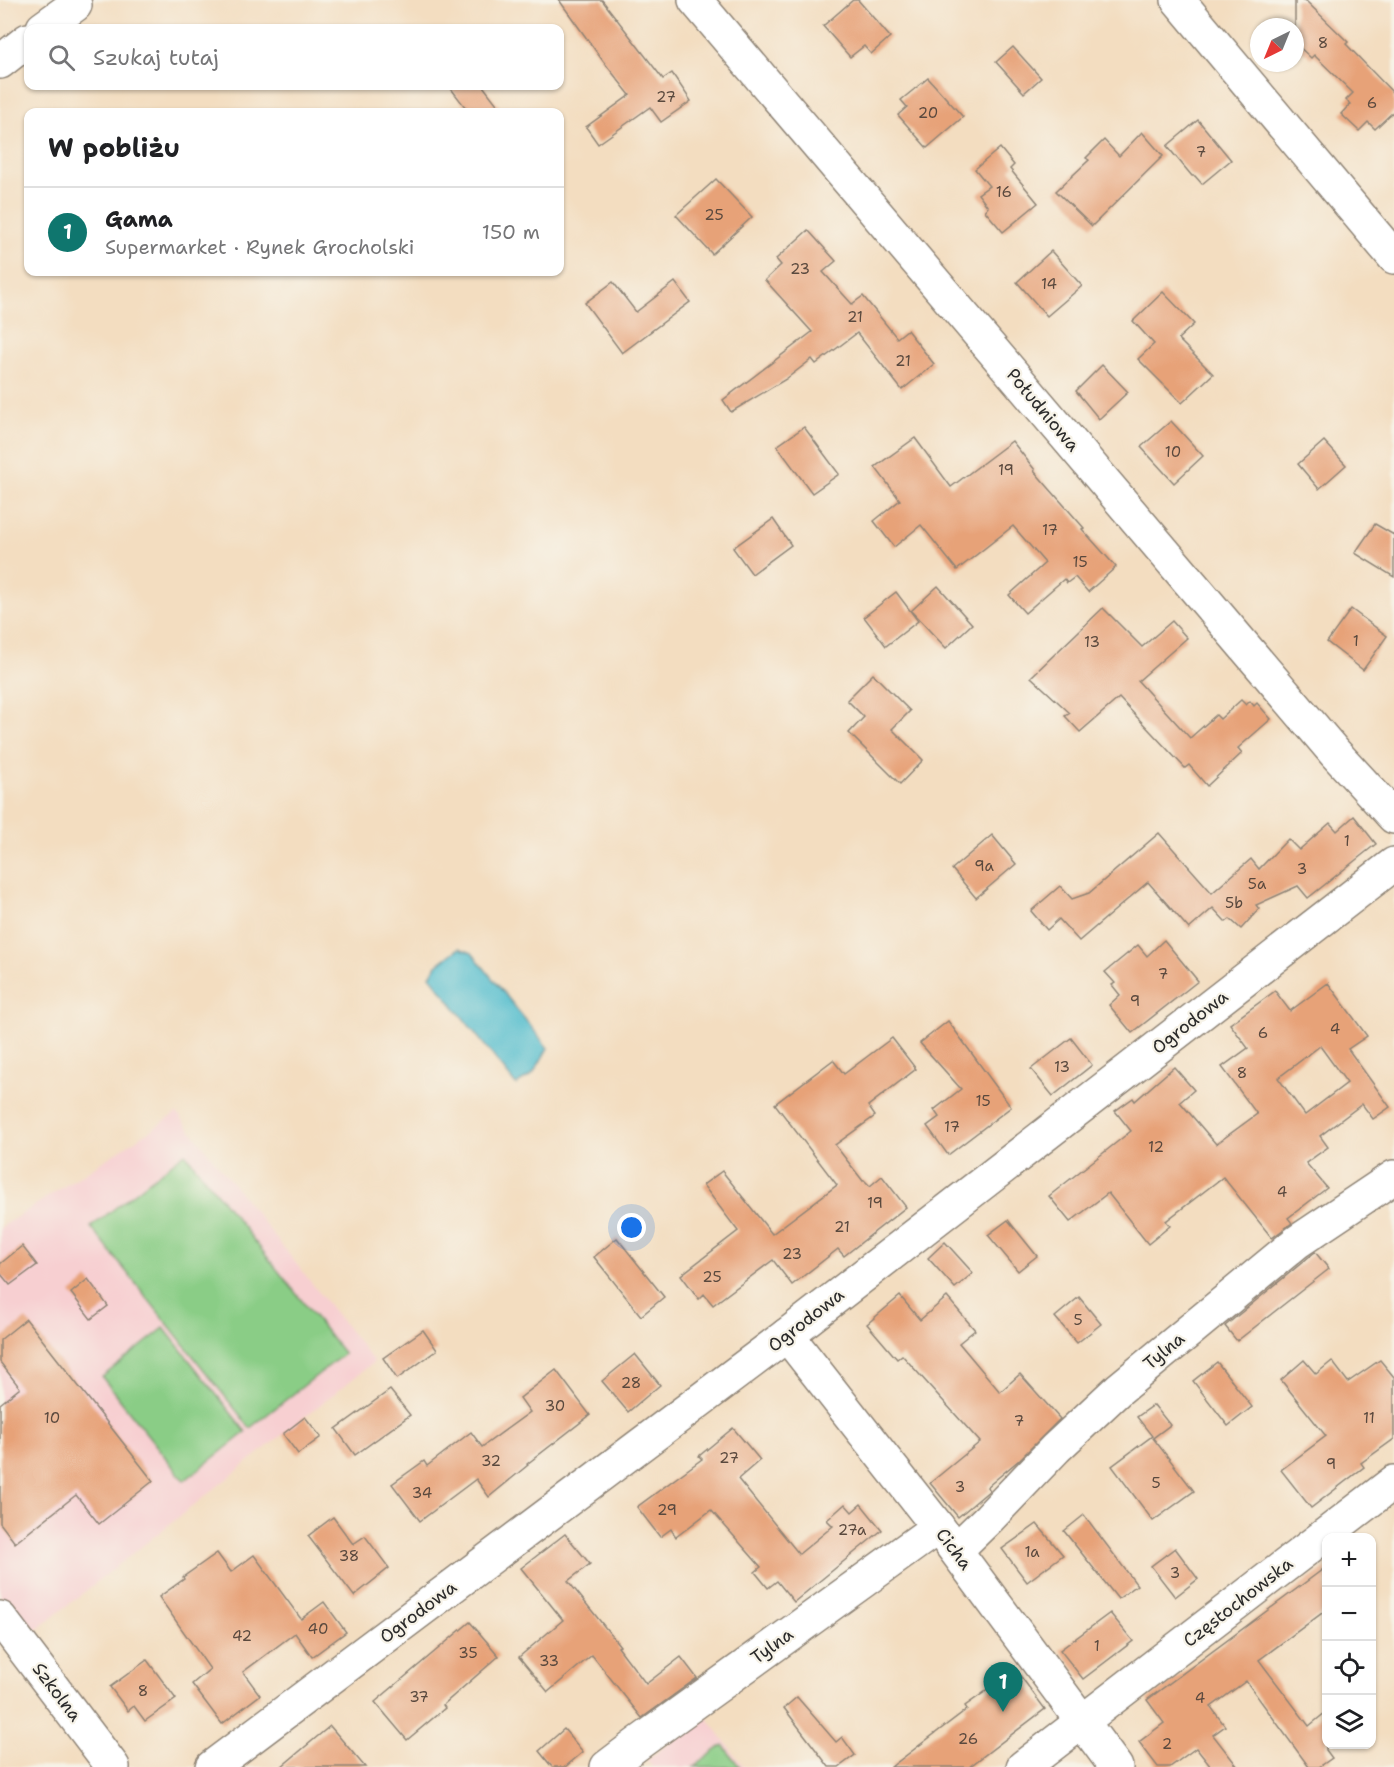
<!DOCTYPE html>
<html lang="pl">
<head>
<meta charset="utf-8">
<style>
	:root { --surface:#fff; --page:#f2f2f2; --text:#202124; --muted:#757577; --line:#e0e0e0; --accent:#0f766e }
	body { margin:0; font-family:"Shantell Sans",sans-serif; background:var(--page); color:var(--text) }
	.controls { position:absolute; right:18px; bottom:18px; display:grid; overflow:hidden; border-radius:12px; box-shadow:0 2px 4px #0004 }
	.controls button { width:54px; height:54px; display:grid; place-items:center; padding:0; border:0; border-bottom:2px solid var(--line); background:var(--surface); color:var(--text); font:30px sans-serif }
	.compass { position:absolute; left:1250px; top:18px; width:54px; height:54px; border-radius:50%; background:var(--surface); box-shadow:0 2px 4px #0004; rotate:223deg }
	.you { position:absolute; left:632px; top:1228px; width:21px; height:21px; margin:-15px; border:4px solid #fff; border-radius:50%; background:#1a73e8; box-shadow:0 0 0 9px #1a73e833 }
	.badge { display:grid; place-items:center; width:39px; height:39px; border-radius:50%; background:var(--accent); color:#fff; font-size:20px; font-weight:700 }
	.pin { position:absolute; translate:-50% -50px; filter:drop-shadow(0 2px 3px #0008) }
	.pin::after { content:''; position:absolute; top:32px; width:21px; height:18px; background:inherit; clip-path:polygon(0 0,100% 0,50% 100%) }
	.list { margin:0; padding:0; list-style:none }
	h2 { display:flex; justify-content:space-between; align-items:center; height:78px; margin:0; padding:0 24px; font-size:26px }
	h2 small { font-size:20px; font-weight:400; color:var(--muted) }
	.list li { display:grid; grid-template-columns:39px 1fr auto; gap:18px; align-items:center; box-sizing:border-box; height:90px; padding:0 24px; border-top:2px solid var(--line) }
	.list b { display:block; font-size:22px; white-space:nowrap }
	.list p { margin:0; font-size:20px; white-space:nowrap; color:var(--muted) }
	.list em { font-size:20px; font-style:normal; color:var(--muted) }
	.icon { flex:none; width:33px; height:33px; fill:none; stroke:currentColor; stroke-width:2; stroke-linecap:round; stroke-linejoin:round }
	.map { position:relative; flex:none; width:1394px; height:1767px; overflow:hidden }
	.search { position:absolute; background:var(--surface); box-shadow:0 2px 4px #0004; left:24px; top:24px; width:540px; height:66px; display:flex; align-items:center; gap:15px; box-sizing:border-box; padding:0 21px; border-radius:12px; color:var(--muted); font-size:22px }
	.panel { position:absolute; background:var(--surface); box-shadow:0 2px 4px #0004; left:24px; top:108px; width:540px; height:168px; border-radius:12px }
	.map>svg:first-child { display:block }
	.built { fill:#f7cfd1 }
	.green { fill:#8acd86; stroke:#5a7c58; stroke-width:1.5 }
	.water { fill:#52bdce; stroke:#3e747c; stroke-width:1.5 }
	.building { fill:#e7a278; fill-rule:evenodd }
	.lines { fill:none; stroke-linecap:round; stroke-linejoin:round }
	.minor-casing { stroke:#8f8476; stroke-width:36 }
	.minor { stroke:#fff; stroke-width:33 }
	.labels { text-anchor:middle; dominant-baseline:central; stroke-width:4.5; stroke-linejoin:round; paint-order:stroke }
	.number-label { font-size:15px; fill:#5a493e }
	.street-label { font-size:18px; fill:#2b2b2b; stroke:#f7f3e8 }
</style>
</head>
<body>
<div class="map">
<svg width="1394" height="1767" viewBox="0 0 1394 1767">
	<rect width="100%" height="100%" fill="#f7f3e8"/>
	<filter id="ink" filterUnits="userSpaceOnUse"><feTurbulence type="fractalNoise" baseFrequency=".0167" numOctaves="2"/><feDisplacementMap in="SourceGraphic" scale="12" xChannelSelector="R" yChannelSelector="G"/><feConvolveMatrix kernelMatrix="1 2 1 2 8 2 1 2 1" color-interpolation-filters="sRGB"/></filter>
	<filter id="wash" filterUnits="userSpaceOnUse"><feTurbulence type="fractalNoise" baseFrequency=".008" numOctaves="4" result="noise"/><feDisplacementMap in="SourceGraphic" scale="24" xChannelSelector="R" yChannelSelector="G"/><feGaussianBlur stdDeviation="1.35" result="paint"/><feColorMatrix in="noise" values="0 0 0 0 0 0 0 0 0 0 0 0 0 0 0 0 0 1.4 0 .05"/><feComposite in="paint" operator="in"/></filter>
	<g filter="url(#wash)">
		<rect width="100%" height="100%" fill="#f3ddc0"/>
		<g class="built">
			<polygon points="177,1113 374,1362 30,1635 0,1595 0,1228"/>
			<polygon points="706,1716 744,1767 652,1767 647,1760"/>
		</g>
		<g class="green">
			<polygon points="185,1153 344,1354 250,1428 91,1227"/>
			<polygon points="164,1328 246,1432 184,1481 102,1377"/>
			<polygon points="723,1745 740,1767 694,1767"/>
		</g>
		<polygon class="water" points="459,948 472,953 548,1048 533,1074 516,1085 430,976 437,965"/>
		<g id="blocks">
			<g class="building">
				<polygon points="559,0 602,0 663,79 672,73 691,101 661,122 650,107 598,144 586,127 630,95 603,61"/>
				<polygon points="853,0 858,0 890,37 871,54 864,46 850,57 823,26"/>
				<polygon points="1295,0 1305,0 1348,42 1346,44 1394,94 1394,111 1375,129 1368,122 1359,131 1341,114 1350,104 1346,100 1353,93 1314,55 1311,58 1295,43"/>
				<polygon points="1013,47 1041,78 1024,93 996,62"/>
				<polygon points="928,78 963,117 927,148 898,115 907,107 901,100"/>
				<polygon points="449,86 483,86 503,112 469,112"/>
				<polygon points="1198,120 1231,160 1202,184 1195,176 1192,176 1167,146"/>
				<polygon points="1142,132 1163,156 1092,226 1056,191 1089,160 1086,158 1104,140 1119,156"/>
				<polygon points="1000,148 1014,165 1010,169 1038,203 1003,232 985,211 988,207 978,194 989,186 975,169"/>
				<polygon points="716,179 752,217 712,254 676,215"/>
				<polygon points="808,230 836,261 823,272 852,304 863,296 897,338 907,330 934,364 902,390 857,333 816,364 812,359 786,379 731,412 723,400 812,332 765,280 781,265 776,259"/>
				<polygon points="1051,251 1082,286 1047,316 1017,282"/>
				<polygon points="613,282 636,312 675,282 690,302 622,353 585,303"/>
				<polygon points="1163,292 1194,324 1178,339 1213,374 1182,403 1138,359 1154,344 1133,321"/>
				<polygon points="1102,365 1128,392 1099,419 1076,391"/>
				<polygon points="1171,421 1203,456 1174,483 1141,447"/>
				<polygon points="804,427 839,474 812,493 777,446"/>
				<polygon points="915,438 951,487 1012,441 1035,470 1034,471 1084,528 1082,529 1116,567 1088,592 1075,577 1067,583 1064,579 1025,613 1009,595 1045,563 1013,526 957,570 921,525 894,547 874,521 900,500 875,467"/>
				<polygon points="1324,441 1346,465 1319,489 1298,464"/>
				<polygon points="773,519 791,545 752,574 733,548"/>
				<polygon points="1375,524 1394,535 1394,577 1355,553"/>
				<polygon points="938,586 972,624 946,648 911,611"/>
				<polygon points="896,592 918,621 886,646 864,617"/>
				<polygon points="1103,608 1142,647 1172,621 1187,638 1138,681 1190,738 1216,715 1220,719 1241,700 1246,705 1250,701 1254,706 1257,703 1271,719 1238,748 1242,753 1207,786 1189,765 1185,768 1119,698 1080,732 1065,716 1070,713 1031,677"/>
				<polygon points="1351,609 1387,636 1363,670 1327,642"/>
				<polygon points="873,674 910,711 892,729 923,760 900,784 849,733 864,717 847,700"/>
				<polygon points="1354,816 1376,844 1308,898 1298,886 1256,905 1259,909 1241,929 1230,919 1226,922 1213,908 1189,929 1148,882 1079,941 1059,919 1047,930 1031,911 1060,886 1072,899 1089,893 1159,833 1212,893 1251,859 1259,869 1288,839 1299,850 1330,823 1337,831"/>
				<polygon points="992,835 1016,864 976,898 952,869"/>
				<polygon points="1164,940 1198,981 1132,1033 1109,1005 1120,995 1112,985 1115,983 1105,972 1138,945 1147,956"/>
				<path d="M1328 983 1367 1036 1348 1049 1390 1107 1373 1119 1362 1104 1320 1136 1328 1147 1306 1163 1327 1188 1288 1218 1292 1223 1272 1238 1223 1177 1166 1221 1170 1226 1148 1244 1108 1193 1070 1222 1049 1196 1131 1131 1115 1111 1133 1098 1135 1101 1174 1067 1194 1090 1180 1102 1216 1144 1257 1114 1222 1067 1248 1048 1230 1024 1275 991 1290 1011ZM1320 1046 1347 1083 1305 1115 1278 1078Z"/>
				<polygon points="948,1021 1011,1107 948,1155 927,1126 939,1117 934,1110 961,1089 920,1043"/>
				<polygon points="892,1038 916,1069 868,1106 875,1116 835,1145 863,1181 864,1180 870,1186 882,1176 906,1207 844,1256 838,1249 792,1285 773,1260 713,1305 704,1294 699,1299 681,1275 738,1231 703,1185 722,1171 772,1234 837,1185 775,1104 833,1060 844,1074"/>
				<polygon points="1071,1038 1092,1065 1053,1096 1031,1069"/>
				<polygon points="1008,1220 1037,1256 1018,1271 988,1235"/>
				<polygon points="617,1238 664,1297 641,1316 594,1257"/>
				<polygon points="945,1242 973,1273 955,1288 928,1258"/>
				<polygon points="22,1246 37,1265 10,1285 0,1273 0,1264"/>
				<polygon points="1315,1252 1329,1269 1237,1341 1225,1326"/>
				<polygon points="88,1279 108,1306 91,1319 71,1293"/>
				<polygon points="900,1296 920,1320 947,1297 975,1330 959,1343 1000,1392 1020,1374 1060,1419 1019,1460 987,1487 990,1490 958,1517 930,1483 980,1442 902,1355 897,1359 867,1324"/>
				<polygon points="1079,1297 1101,1324 1077,1343 1055,1317"/>
				<polygon points="26,1319 153,1481 99,1524 76,1495 15,1543 0,1523 0,1404 20,1388 0,1362 0,1340"/>
				<polygon points="423,1330 437,1350 397,1379 383,1358"/>
				<polygon points="635,1354 660,1385 628,1412 602,1381"/>
				<polygon points="1304,1360 1316,1374 1332,1361 1348,1382 1380,1360 1394,1377 1394,1439 1361,1463 1364,1467 1311,1508 1281,1470 1326,1436 1281,1380"/>
				<polygon points="1217,1362 1252,1407 1228,1426 1193,1381"/>
				<polygon points="556,1370 590,1415 527,1464 528,1465 489,1497 476,1479 420,1521 392,1484 424,1461 427,1466 471,1432 482,1447 530,1412 520,1398"/>
				<polygon points="390,1390 410,1415 355,1455 336,1429"/>
				<polygon points="1154,1405 1170,1425 1153,1438 1194,1491 1153,1521 1112,1466 1152,1436 1137,1417"/>
				<polygon points="305,1417 321,1437 298,1454 283,1434"/>
				<polygon points="733,1428 760,1460 738,1479 799,1554 833,1526 827,1520 845,1504 852,1512 861,1504 882,1530 794,1602 777,1581 768,1588 755,1572 761,1567 711,1510 676,1537 671,1529 660,1537 637,1507 702,1459 699,1456"/>
				<polygon points="1084,1515 1137,1585 1118,1599 1064,1531"/>
				<polygon points="333,1517 353,1544 365,1536 389,1568 354,1596 308,1536"/>
				<polygon points="1037,1524 1063,1555 1027,1582 1002,1549"/>
				<polygon points="565,1534 590,1564 568,1581 620,1646 618,1647 646,1684 681,1657 697,1678 642,1718 592,1655 548,1692 519,1657 563,1620 521,1568"/>
				<polygon points="1175,1548 1198,1579 1175,1597 1151,1566"/>
				<polygon points="217,1553 231,1572 254,1555 301,1619 324,1602 346,1632 312,1657 295,1633 243,1672 260,1695 222,1724 192,1684 210,1669 159,1597 184,1579 183,1577"/>
				<polygon points="1326,1567 1326,1610 1259,1660 1309,1726 1326,1712 1326,1750 1332,1758 1319,1767 1309,1767 1246,1681 1211,1707 1225,1726 1213,1735 1238,1767 1211,1767 1196,1748 1170,1767 1158,1767 1139,1742 1164,1723 1147,1700"/>
				<polygon points="1110,1613 1133,1641 1083,1679 1060,1650"/>
				<polygon points="470,1622 499,1656 443,1705 445,1708 407,1740 375,1702"/>
				<polygon points="147,1660 176,1699 145,1721 134,1706 128,1711 110,1687"/>
				<polygon points="1016,1670 1045,1709 969,1767 891,1767 967,1709 965,1706"/>
				<polygon points="797,1697 836,1742 842,1737 855,1755 839,1767 829,1767 784,1708"/>
				<polygon points="330,1726 365,1767 281,1767"/>
				<polygon points="564,1729 583,1752 565,1767 552,1767 539,1751"/>
			</g>
		</g>
	</g>
	<g filter="url(#ink)">
		<use href="#blocks" fill-opacity="0" stroke="#8f8476" stroke-width="1.5"/>
		<g class="lines">
			<defs>
				<g id="minor">
					<polyline points="695,0 1335,753 1394,817"/>
					<polyline points="1178,0 1394,257"/>
					<polyline points="43,28 75,5"/>
					<polyline points="0,62 28,40"/>
					<polyline points="787,1335 938,1527 1116,1767"/>
					<polyline points="956,1550 989,1518 1056,1448 1119,1389 1297,1242 1394,1177"/>
					<polyline points="0,1618 113,1767"/>
					<polyline points="212,1767 787,1335 1394,864"/>
					<polyline points="607,1767 636,1745 938,1527"/>
					<polyline points="1023,1767 1394,1482"/>
				</g>
			</defs>
			<use href="#minor" class="minor-casing"/>
			<use href="#minor" class="minor"/>
		</g>
	</g>
	<g class="labels">
		<g class="number-label">
			<text x="1323" y="43">8</text>
			<text x="666" y="97">27</text>
			<text x="1372" y="103">6</text>
			<text x="928" y="113">20</text>
			<text x="1201" y="152">7</text>
			<text x="1004" y="192">16</text>
			<text x="714" y="215">25</text>
			<text x="800" y="269">23</text>
			<text x="1049" y="284">14</text>
			<text x="855" y="317">21</text>
			<text x="903" y="361">21</text>
			<text x="1173" y="452">10</text>
			<text x="1006" y="470">19</text>
			<text x="1050" y="530">17</text>
			<text x="1080" y="562">15</text>
			<text x="1356" y="641">1</text>
			<text x="1092" y="642">13</text>
			<text x="1347" y="841">1</text>
			<text x="984" y="866">9a</text>
			<text x="1302" y="869">3</text>
			<text x="1257" y="884">5a</text>
			<text x="1234" y="903">5b</text>
			<text x="1163" y="974">7</text>
			<text x="1135" y="1001">9</text>
			<text x="1335" y="1029">4</text>
			<text x="1263" y="1033">6</text>
			<text x="1062" y="1067">13</text>
			<text x="1242" y="1073">8</text>
			<text x="983" y="1101">15</text>
			<text x="952" y="1127">17</text>
			<text x="1156" y="1147">12</text>
			<text x="1282" y="1192">4</text>
			<text x="875" y="1203">19</text>
			<text x="842" y="1227">21</text>
			<text x="792" y="1254">23</text>
			<text x="712" y="1277">25</text>
			<text x="1078" y="1320">5</text>
			<text x="631" y="1383">28</text>
			<text x="555" y="1406">30</text>
			<text x="52" y="1418">10</text>
			<text x="1369" y="1418">11</text>
			<text x="1019" y="1421">7</text>
			<text x="729" y="1458">27</text>
			<text x="491" y="1461">32</text>
			<text x="1331" y="1464">9</text>
			<text x="1156" y="1483">5</text>
			<text x="960" y="1487">3</text>
			<text x="422" y="1493">34</text>
			<text x="667" y="1510">29</text>
			<text x="852" y="1530">27a</text>
			<text x="1032" y="1552">1a</text>
			<text x="349" y="1556">38</text>
			<text x="1175" y="1573">3</text>
			<text x="318" y="1629">40</text>
			<text x="242" y="1636">42</text>
			<text x="1097" y="1646">1</text>
			<text x="468" y="1653">35</text>
			<text x="549" y="1661">33</text>
			<text x="143" y="1691">8</text>
			<text x="419" y="1697">37</text>
			<text x="1200" y="1698">4</text>
			<text x="968" y="1739">26</text>
			<text x="1167" y="1744">2</text>
		</g>
		<g class="street-label">
			<text transform="translate(1043 410) rotate(50)">Południowa</text>
			<text transform="translate(1190 1022) rotate(-38)">Ogrodowa</text>
			<text transform="translate(806 1320) rotate(-38)">Ogrodowa</text>
			<text transform="translate(1164 1351) rotate(-40)">Tylna</text>
			<text transform="translate(954 1549) rotate(53)">Cicha</text>
			<text transform="translate(1238 1602) rotate(-38)">Częstochowska</text>
			<text transform="translate(418 1612) rotate(-37)">Ogrodowa</text>
			<text transform="translate(772 1646) rotate(-36)">Tylna</text>
			<text transform="translate(57 1692) rotate(53)">Szkolna</text>
		</g>
	</g>
</svg>
<div class="controls">
<button>+</button>
<button>−</button>
<button><svg class="icon" aria-label="locate" viewBox="0 0 24 24"><circle cx="12" cy="12" r="6"/><path d="M12 2v4M12 18v4M2 12h4M18 12h4"/></svg></button>
<button><svg class="icon" aria-label="layers" viewBox="0 0 24 24"><path d="M12 4l9 5-9 5-9-5zM3 14l9 5 9-5"/></svg></button>
</div>
<svg class="compass" viewBox="-18 -18 36 36"><path d="M0-13l5 13h-10z" fill="#e53935"/><path d="M0 13l5-13h-10z" fill="#757577"/></svg>
<div class="you"></div>
<div class="pin badge" style="left:1003px;top:1712px">1</div>
<div class="search"><svg class="icon" aria-label="search" viewBox="0 0 24 24"><circle cx="10" cy="10" r="6"/><path d="M15 15l6 6"/></svg>Szukaj tutaj</div>
<section class="panel">
<h2>W pobliżu<small></small></h2>
<ul class="list">
<li><span class="badge">1</span><div><b>Gama</b><p>Supermarket · Rynek Grocholski</p></div><em>150 m</em></li>
</ul>
</section>
</div>
</body>
</html>
